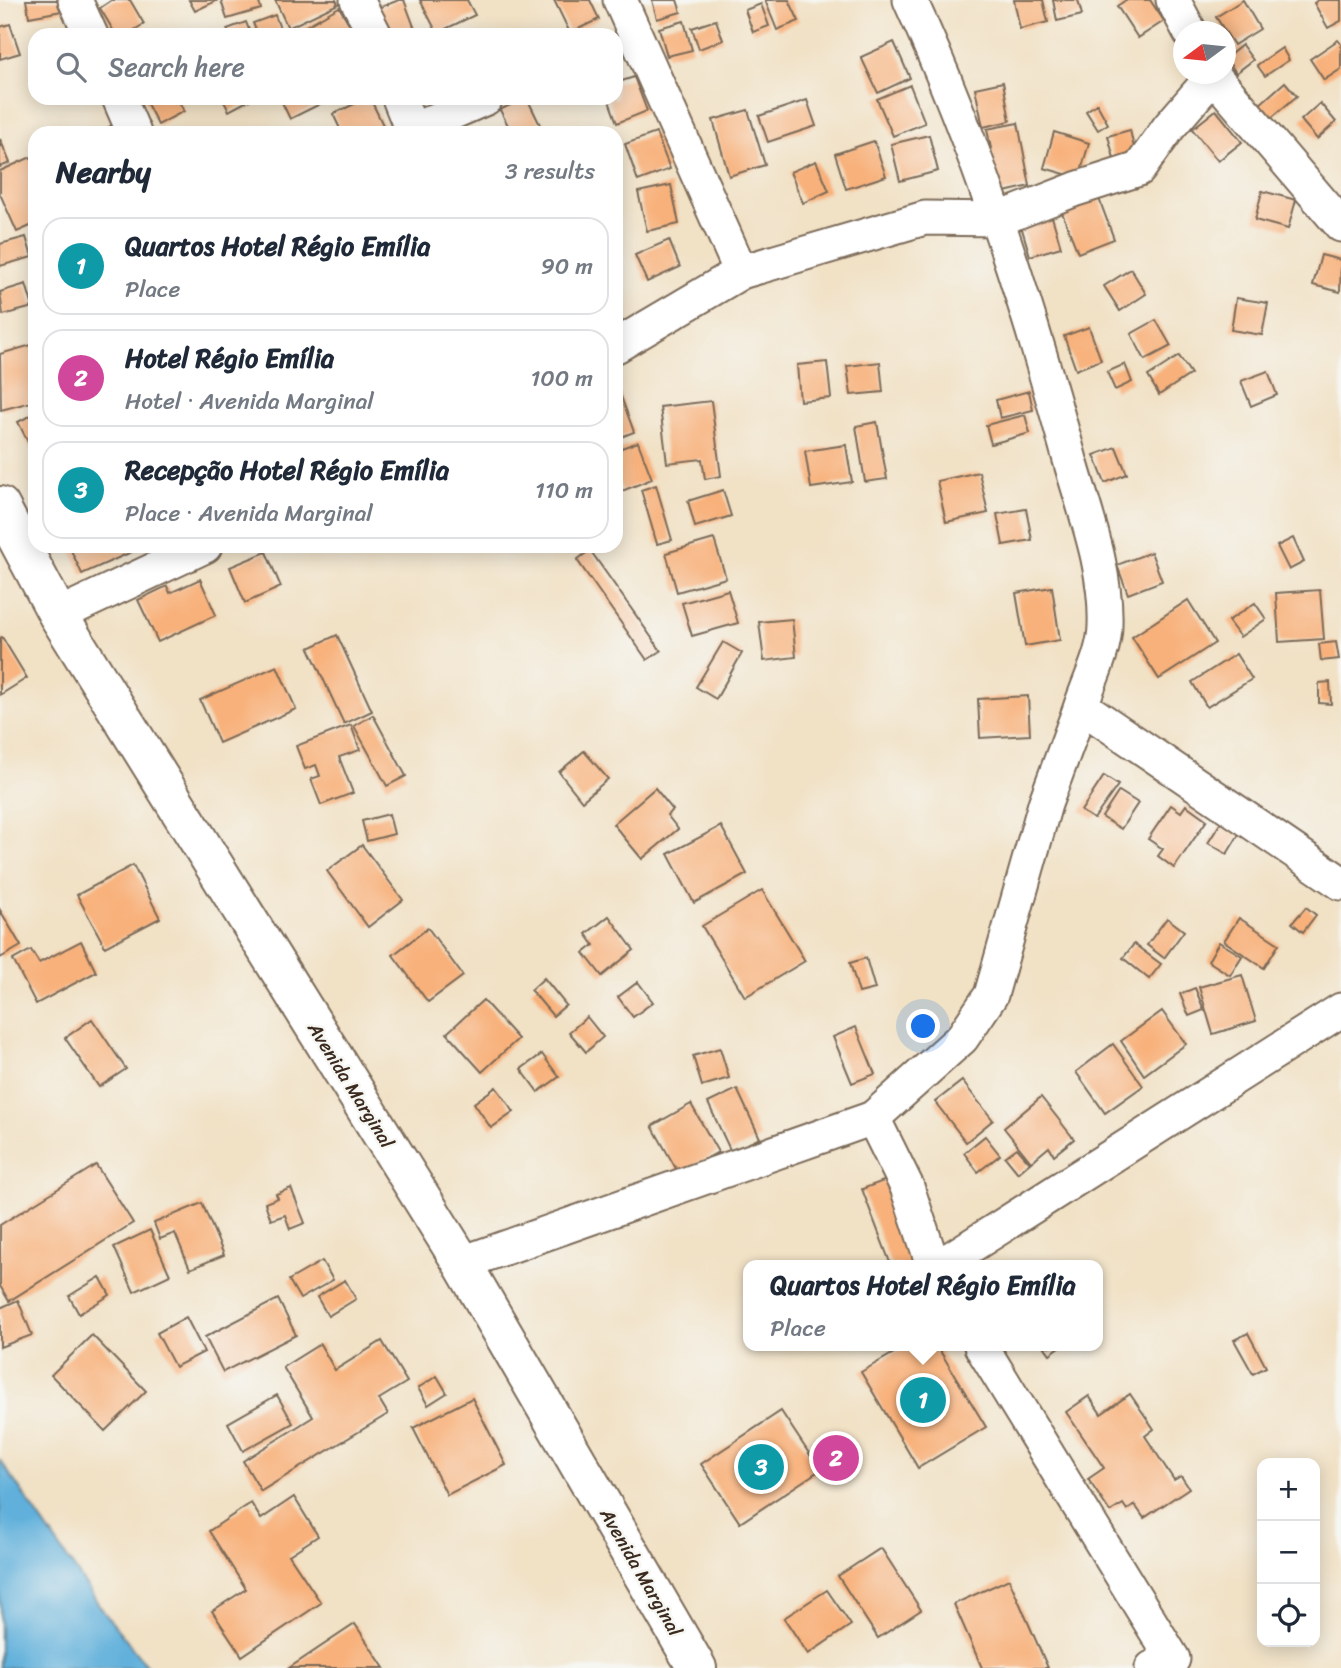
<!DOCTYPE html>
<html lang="en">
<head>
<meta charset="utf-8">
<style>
	:root { --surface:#fff; --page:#f6f6f7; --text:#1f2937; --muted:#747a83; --line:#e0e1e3; --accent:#d1495b }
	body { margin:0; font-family:Sriracha,sans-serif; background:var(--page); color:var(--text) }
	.controls { position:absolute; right:21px; bottom:21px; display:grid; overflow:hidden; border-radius:14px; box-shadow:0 4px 18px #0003 }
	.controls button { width:63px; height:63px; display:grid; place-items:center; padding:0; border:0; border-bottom:2px solid var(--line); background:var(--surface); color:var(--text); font:35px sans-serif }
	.compass { position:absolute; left:1173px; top:21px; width:63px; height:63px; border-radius:50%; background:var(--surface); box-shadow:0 4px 18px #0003; rotate:255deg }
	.you { position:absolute; left:924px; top:1027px; width:24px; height:24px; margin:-18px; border:5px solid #fff; border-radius:50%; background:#1a73e8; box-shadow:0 0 0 10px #1a73e833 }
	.badge { display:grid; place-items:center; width:46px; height:46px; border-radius:50%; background:var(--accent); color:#fff; font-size:23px; font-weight:700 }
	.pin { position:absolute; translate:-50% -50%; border:4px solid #fff; box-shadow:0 2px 7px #0006 }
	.popup { position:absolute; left:743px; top:1260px; width:360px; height:91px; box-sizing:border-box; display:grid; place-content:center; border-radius:14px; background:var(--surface); filter:drop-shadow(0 2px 5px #0005); font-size:23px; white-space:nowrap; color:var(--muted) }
	.popup b { font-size:26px; color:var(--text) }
	.popup::after { content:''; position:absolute; left:50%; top:100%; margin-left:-14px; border:14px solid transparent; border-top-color:var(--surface) }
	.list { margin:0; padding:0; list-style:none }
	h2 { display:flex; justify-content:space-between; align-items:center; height:91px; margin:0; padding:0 28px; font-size:30px }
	h2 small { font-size:23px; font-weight:400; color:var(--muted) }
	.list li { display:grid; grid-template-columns:46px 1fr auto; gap:21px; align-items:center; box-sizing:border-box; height:98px; margin:0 14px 14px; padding:0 14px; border:2px solid var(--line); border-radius:21px }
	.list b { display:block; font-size:26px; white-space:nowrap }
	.list p { margin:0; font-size:23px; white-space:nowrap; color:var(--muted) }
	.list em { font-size:23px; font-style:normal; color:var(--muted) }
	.icon { flex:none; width:38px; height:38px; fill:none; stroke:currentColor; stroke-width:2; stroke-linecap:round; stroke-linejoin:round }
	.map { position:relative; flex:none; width:1341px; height:1668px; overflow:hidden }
	.search { position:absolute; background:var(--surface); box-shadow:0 4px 18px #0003; left:28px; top:28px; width:595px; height:77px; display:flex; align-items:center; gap:18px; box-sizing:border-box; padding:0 24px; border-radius:21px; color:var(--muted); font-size:26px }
	.panel { position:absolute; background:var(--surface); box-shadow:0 4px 18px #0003; left:28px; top:126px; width:595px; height:427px; border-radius:21px }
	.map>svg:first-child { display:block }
	.water { fill:#61b0db; stroke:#4e6d7c; stroke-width:2 }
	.building { fill:#f8b17a }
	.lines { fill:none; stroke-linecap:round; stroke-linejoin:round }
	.minor-casing { stroke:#7b6a58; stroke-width:37 }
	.tertiary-casing { stroke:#7b6a58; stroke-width:42 }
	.minor { stroke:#fff; stroke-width:33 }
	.tertiary { stroke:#fff; stroke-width:38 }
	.labels { text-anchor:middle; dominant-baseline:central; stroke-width:5; stroke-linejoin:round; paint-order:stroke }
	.street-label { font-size:19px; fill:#3b2a1e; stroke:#f6f6f2 }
</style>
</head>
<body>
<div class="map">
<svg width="1341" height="1668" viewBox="0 0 1341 1668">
	<rect width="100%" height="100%" fill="#f6f6f2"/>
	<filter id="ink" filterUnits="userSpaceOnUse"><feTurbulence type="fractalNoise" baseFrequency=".0143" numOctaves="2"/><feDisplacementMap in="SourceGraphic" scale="14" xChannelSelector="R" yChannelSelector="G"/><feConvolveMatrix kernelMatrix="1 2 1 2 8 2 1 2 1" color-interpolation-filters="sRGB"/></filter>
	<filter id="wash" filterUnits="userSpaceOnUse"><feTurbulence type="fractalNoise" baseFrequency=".00686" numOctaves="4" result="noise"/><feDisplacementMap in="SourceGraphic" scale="28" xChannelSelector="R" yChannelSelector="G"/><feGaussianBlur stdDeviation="1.57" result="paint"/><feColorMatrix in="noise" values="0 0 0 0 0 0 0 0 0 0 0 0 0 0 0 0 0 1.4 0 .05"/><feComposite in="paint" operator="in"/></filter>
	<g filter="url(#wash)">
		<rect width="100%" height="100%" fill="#f1e1c5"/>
		<polygon class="water" points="0,1460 104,1612 148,1668 0,1668"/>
		<g id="blocks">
			<g class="building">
				<polygon points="26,0 60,0 62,11 29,17"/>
				<polygon points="112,0 130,0 144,24 126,35 116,35 100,8"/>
				<polygon points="189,0 218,0 195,11"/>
				<polygon points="221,0 258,0 261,9 227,19"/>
				<polygon points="275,0 336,0 338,4 288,28"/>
				<polygon points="399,0 404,0 416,32 409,35 383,35 373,10"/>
				<polygon points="420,0 467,0 475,15 437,33"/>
				<polygon points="554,0 590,0 599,19 570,33"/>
				<polygon points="652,0 677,0 681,12 657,19"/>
				<polygon points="765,0 789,0 799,21 777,30"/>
				<polygon points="1014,0 1043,0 1048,22 1020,29"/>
				<polygon points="1053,0 1078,0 1082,15 1057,21"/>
				<polygon points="1126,0 1150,0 1164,21 1138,38 1117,6"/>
				<polygon points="1243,0 1260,29 1234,45 1216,17"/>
				<polygon points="1318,0 1341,0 1341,21 1328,28 1314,3"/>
				<polygon points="761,4 769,26 753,32 745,10"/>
				<polygon points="339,7 356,35 295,35 294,33"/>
				<polygon points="275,15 282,34 258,35 253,23"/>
				<polygon points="716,20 723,40 699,49 692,28"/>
				<polygon points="684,21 692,50 667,56 659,28"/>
				<polygon points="246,22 251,35 230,35 227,29"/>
				<polygon points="10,24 20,53 0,59 0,27"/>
				<polygon points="1338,40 1341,44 1341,69 1324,80 1310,59"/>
				<polygon points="894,42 910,78 878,93 861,57"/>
				<polygon points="1242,45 1253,60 1236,73 1226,58"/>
				<polygon points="1282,48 1289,60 1265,76 1257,65"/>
				<polygon points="634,77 647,111 617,123 608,98 616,98 616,83"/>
				<polygon points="1003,82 1010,121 983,127 975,88"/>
				<polygon points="1285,82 1297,96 1270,119 1259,105"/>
				<polygon points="910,85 925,123 893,136 877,99"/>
				<polygon points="144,98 177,98 184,111 158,125"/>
				<polygon points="222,98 253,98 229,111"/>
				<polygon points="280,98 317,98 320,104 290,119"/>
				<polygon points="367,98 370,98 383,125 366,133 342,133 333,114"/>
				<polygon points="524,98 527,98 544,133 512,133 500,110"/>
				<polygon points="807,100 816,126 768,142 759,116"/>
				<polygon points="1320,103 1336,122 1317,139 1301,120"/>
				<polygon points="1097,104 1108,124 1098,130 1086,111"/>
				<polygon points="748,110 765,165 729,176 713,120"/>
				<polygon points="1216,110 1242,142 1218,161 1192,129"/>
				<polygon points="1018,123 1030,186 1000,193 987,129"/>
				<polygon points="114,124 119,133 98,133"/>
				<polygon points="1130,130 1136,157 1115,162 1108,136"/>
				<polygon points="1054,132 1089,143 1079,178 1044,168"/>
				<polygon points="656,133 670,169 638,181 625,144"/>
				<polygon points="929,135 938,171 900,181 891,144"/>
				<polygon points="0,139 10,163 0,167"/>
				<polygon points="874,141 886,176 846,189 835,154"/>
				<polygon points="31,157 35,166 35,224 17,232 0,194 0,171"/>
				<polygon points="816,161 829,191 803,203 790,172"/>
				<polygon points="671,185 679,224 647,231 638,192"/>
				<polygon points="1262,191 1296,200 1288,229 1255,220"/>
				<polygon points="1098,196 1114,239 1078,253 1061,210"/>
				<polygon points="1050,210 1061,247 1030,256 1019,219"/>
				<polygon points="26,237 32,257 0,266 0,244"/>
				<polygon points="669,240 680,267 647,282 635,255"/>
				<polygon points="1321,255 1341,260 1340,292 1313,285"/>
				<polygon points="1131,269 1146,294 1120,311 1104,286"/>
				<polygon points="26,284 33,307 3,315 0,292"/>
				<polygon points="1236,298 1268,303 1262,335 1231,330"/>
				<polygon points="1156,320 1171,346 1145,360 1131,334"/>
				<polygon points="1089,327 1101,360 1076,370 1064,336"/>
				<polygon points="35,344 35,401 1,410 0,354"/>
				<polygon points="1179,356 1191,374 1159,395 1148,376"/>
				<polygon points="827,362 831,398 800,401 797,365"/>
				<polygon points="880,362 883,392 851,395 847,366"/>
				<polygon points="1125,364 1132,382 1115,390 1107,372"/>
				<polygon points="1268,371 1277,395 1251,406 1241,381"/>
				<polygon points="619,391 634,432 616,439 616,392"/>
				<polygon points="1029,391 1033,410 1000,418 996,400"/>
				<polygon points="711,401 721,476 705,479 702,459 667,463 660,407"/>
				<polygon points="35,413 35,456 18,422"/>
				<polygon points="1025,415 1030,433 991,444 986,425"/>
				<polygon points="877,422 887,479 865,482 856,426"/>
				<polygon points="638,442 652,479 622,491 616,476 616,450"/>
				<polygon points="846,445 852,482 811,488 805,451"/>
				<polygon points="1116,447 1127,474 1105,483 1094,455"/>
				<polygon points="979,472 988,513 946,522 937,481"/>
				<polygon points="656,485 672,540 657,544 641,490"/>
				<polygon points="723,490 731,516 695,527 688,501"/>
				<polygon points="1026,509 1032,540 1003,545 997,514"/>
				<polygon points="1293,538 1304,562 1289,570 1277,546"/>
				<polygon points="714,539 726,578 677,592 666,553"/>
				<polygon points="69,546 145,546 82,574"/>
				<polygon points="590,550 661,651 647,660 577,560"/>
				<polygon points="266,552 281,587 245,603 230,567"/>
				<polygon points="1151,552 1162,581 1128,594 1117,565"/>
				<polygon points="200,579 216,615 158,642 138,600 167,586 170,593"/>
				<polygon points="1052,587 1060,640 1025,646 1016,593"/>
				<polygon points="728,590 738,623 692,636 682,603"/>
				<polygon points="1320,590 1324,639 1279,642 1276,593"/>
				<polygon points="1188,600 1215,643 1159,679 1132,637"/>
				<polygon points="1255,603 1266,619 1240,637 1228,621"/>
				<polygon points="792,619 796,657 764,661 759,622"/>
				<polygon points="337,635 372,711 344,724 309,648"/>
				<polygon points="2,637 27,678 0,695 0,638"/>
				<polygon points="723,642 742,653 716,699 696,687"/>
				<polygon points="1336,642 1339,659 1321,661 1319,644"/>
				<polygon points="1236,654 1252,679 1207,707 1192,682"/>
				<polygon points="277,666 296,709 219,743 200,700"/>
				<polygon points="1330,682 1331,704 1319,703 1319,683"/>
				<polygon points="1028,696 1030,735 980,738 978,699"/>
				<polygon points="373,715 406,776 387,786 354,726"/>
				<polygon points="351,725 360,750 339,757 353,793 321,805 311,779 320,776 316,765 305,769 296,746"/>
				<polygon points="584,751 608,779 582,801 559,772"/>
				<polygon points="1104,776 1118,785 1094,819 1081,811"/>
				<polygon points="655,788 673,810 667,815 678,829 642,859 613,824"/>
				<polygon points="1119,791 1138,803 1121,829 1102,817"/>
				<polygon points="1171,805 1181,812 1186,805 1207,820 1174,868 1158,856 1163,849 1148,839"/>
				<polygon points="389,814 394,834 367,841 362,821"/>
				<polygon points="1223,819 1241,831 1227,854 1208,843"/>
				<polygon points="721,826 747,874 694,903 668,854"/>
				<polygon points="362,845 403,900 368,927 327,871"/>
				<polygon points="133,865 160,918 105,947 77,895"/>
				<polygon points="762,890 805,961 745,997 702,926"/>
				<polygon points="1306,907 1316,915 1303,932 1292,923"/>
				<polygon points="0,910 21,946 0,958"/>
				<polygon points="609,916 634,950 602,976 584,953 594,945 586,934"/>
				<polygon points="1167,918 1184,931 1164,958 1147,945"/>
				<polygon points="1239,918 1279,944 1264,968 1224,941"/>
				<polygon points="428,928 463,976 428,1002 393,955"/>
				<polygon points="81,941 96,972 36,1004 13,960 31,950 39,963"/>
				<polygon points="1219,942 1242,956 1230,975 1208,961"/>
				<polygon points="1134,944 1161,964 1149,979 1123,958"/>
				<polygon points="866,958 875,989 859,993 850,963"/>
				<polygon points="1242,975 1256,1021 1213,1034 1199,987"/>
				<polygon points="544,978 566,1005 553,1016 531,990"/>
				<polygon points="638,982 653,1002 633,1017 618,997"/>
				<polygon points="1195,988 1204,1010 1189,1016 1180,994"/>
				<polygon points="483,1000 518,1039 482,1072 447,1033"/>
				<polygon points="1162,1011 1186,1044 1144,1075 1121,1041"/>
				<polygon points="587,1017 603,1037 586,1052 569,1032"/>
				<polygon points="92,1019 126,1069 99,1087 65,1038"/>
				<polygon points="856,1027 875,1074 852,1083 833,1037"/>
				<polygon points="1113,1044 1143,1086 1105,1113 1076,1072"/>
				<polygon points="720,1048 729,1078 702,1086 693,1056"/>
				<polygon points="542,1054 559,1077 538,1092 521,1069"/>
				<polygon points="962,1081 993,1120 966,1142 935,1102"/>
				<polygon points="496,1087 514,1112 491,1128 474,1103"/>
				<polygon points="737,1089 760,1138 731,1152 708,1103"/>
				<polygon points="1041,1097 1074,1139 1054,1155 1049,1147 1031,1162 1004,1128"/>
				<polygon points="691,1104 718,1152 679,1174 652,1126"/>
				<polygon points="985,1136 1000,1155 978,1172 964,1153"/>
				<polygon points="1017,1148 1030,1163 1018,1173 1005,1157"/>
				<polygon points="96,1165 133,1223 9,1301 0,1286 0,1225"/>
				<polygon points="886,1180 919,1265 891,1265 862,1189"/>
				<polygon points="291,1188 305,1223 290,1229 285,1215 271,1220 265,1203 278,1198 276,1194"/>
				<polygon points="202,1203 224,1255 190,1269 175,1233 160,1239 154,1223"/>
				<polygon points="150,1230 170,1275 134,1292 114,1247"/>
				<polygon points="322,1261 333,1280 300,1299 289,1280"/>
				<polygon points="100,1277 110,1295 79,1314 69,1296"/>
				<polygon points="345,1280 356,1299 328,1316 317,1297"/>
				<polygon points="278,1299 296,1335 223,1372 205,1337"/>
				<polygon points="18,1300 32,1335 0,1347 0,1308"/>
				<polygon points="186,1317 204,1352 175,1367 157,1333"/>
				<polygon points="1248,1333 1266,1367 1253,1374 1234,1340"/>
				<polygon points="92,1335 146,1391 105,1431 51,1375"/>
				<polygon points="382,1341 407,1382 379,1399 388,1414 261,1491 243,1461 313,1417 283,1367 320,1344 335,1370"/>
				<polygon points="906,1346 937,1346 986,1427 918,1468 861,1372"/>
				<polygon points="1044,1346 1061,1346 1050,1354"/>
				<polygon points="437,1376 447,1393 428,1405 418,1388"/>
				<polygon points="1130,1394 1154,1429 1145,1436 1174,1480 1181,1476 1189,1488 1144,1518 1135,1505 1127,1510 1123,1504 1110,1512 1088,1479 1104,1468 1066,1412 1089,1396 1101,1414"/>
				<polygon points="277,1395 293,1423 243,1451 228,1423"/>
				<polygon points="472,1398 506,1465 447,1495 413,1428"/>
				<polygon points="781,1411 820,1470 740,1523 701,1464"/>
				<polygon points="294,1497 318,1536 289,1555 321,1603 242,1656 212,1611 246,1589 209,1531 251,1503 261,1519"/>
				<polygon points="881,1548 921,1610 878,1638 838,1576"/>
				<polygon points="1009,1579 1048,1668 982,1668 954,1604"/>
				<polygon points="827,1590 851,1625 808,1654 784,1618"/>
				<polygon points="355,1624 384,1668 289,1668"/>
			</g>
		</g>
	</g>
	<g filter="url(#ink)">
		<use href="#blocks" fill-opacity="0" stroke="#7b6a58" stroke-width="2"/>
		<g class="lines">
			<defs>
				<g id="minor">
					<polyline points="75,0 91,35"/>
					<polyline points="357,0 375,35"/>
					<polyline points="620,0 741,272"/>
					<path d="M910 0C978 148 1027 303 1070 460 1085 513 1107 569 1105 625 1105 652 1089 681 1081 706L1341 883"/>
					<polyline points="1173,0 1190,32"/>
					<polyline points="1212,74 1341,225"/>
					<polyline points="119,98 134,133"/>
					<polyline points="399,98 413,133"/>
					<polyline points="406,133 486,98"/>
					<polyline points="616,346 741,272 925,218 999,219 1076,189 1139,169 1169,127 1213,76"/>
					<polyline points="58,615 205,546"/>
					<polyline points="462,1263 873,1118"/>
					<polyline points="933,1265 907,1187 873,1118 962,1038 991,995 1045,804 1081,706"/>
					<polyline points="941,1265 1341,1010"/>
					<polyline points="981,1346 1173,1659 1152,1668"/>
				</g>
				<polyline id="tertiary" points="0,506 58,615 462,1263 697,1668"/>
			</defs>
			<use href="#minor" class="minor-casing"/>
			<use href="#tertiary" class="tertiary-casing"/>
			<use href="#minor" class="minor"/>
			<use href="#tertiary" class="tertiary"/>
		</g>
	</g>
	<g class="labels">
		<g class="street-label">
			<text transform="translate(351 1085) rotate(58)">Avenida Marginal</text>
			<text transform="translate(641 1572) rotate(60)">Avenida Marginal</text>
		</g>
	</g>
</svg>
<div class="controls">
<button>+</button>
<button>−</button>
<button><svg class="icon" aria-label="locate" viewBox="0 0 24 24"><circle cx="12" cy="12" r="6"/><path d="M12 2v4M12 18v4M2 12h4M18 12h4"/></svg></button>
</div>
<svg class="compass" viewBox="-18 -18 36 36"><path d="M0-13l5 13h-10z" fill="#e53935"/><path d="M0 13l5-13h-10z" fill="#747a83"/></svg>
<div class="you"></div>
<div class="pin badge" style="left:923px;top:1400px;background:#0f9aa8">1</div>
<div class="popup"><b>Quartos Hotel Régio Emília</b>Place</div>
<div class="pin badge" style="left:836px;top:1458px;background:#d1479c">2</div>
<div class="pin badge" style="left:761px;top:1467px;background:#0f9aa8">3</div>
<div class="search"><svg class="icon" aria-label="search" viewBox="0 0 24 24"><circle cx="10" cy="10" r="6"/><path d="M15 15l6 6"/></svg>Search here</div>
<section class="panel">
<h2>Nearby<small>3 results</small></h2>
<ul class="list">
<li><span class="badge" style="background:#0f9aa8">1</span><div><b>Quartos Hotel Régio Emília</b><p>Place</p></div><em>90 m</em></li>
<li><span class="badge" style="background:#d1479c">2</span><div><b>Hotel Régio Emília</b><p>Hotel · Avenida Marginal</p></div><em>100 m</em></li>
<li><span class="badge" style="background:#0f9aa8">3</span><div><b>Recepção Hotel Régio Emília</b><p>Place · Avenida Marginal</p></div><em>110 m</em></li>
</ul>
</section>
</div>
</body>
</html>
